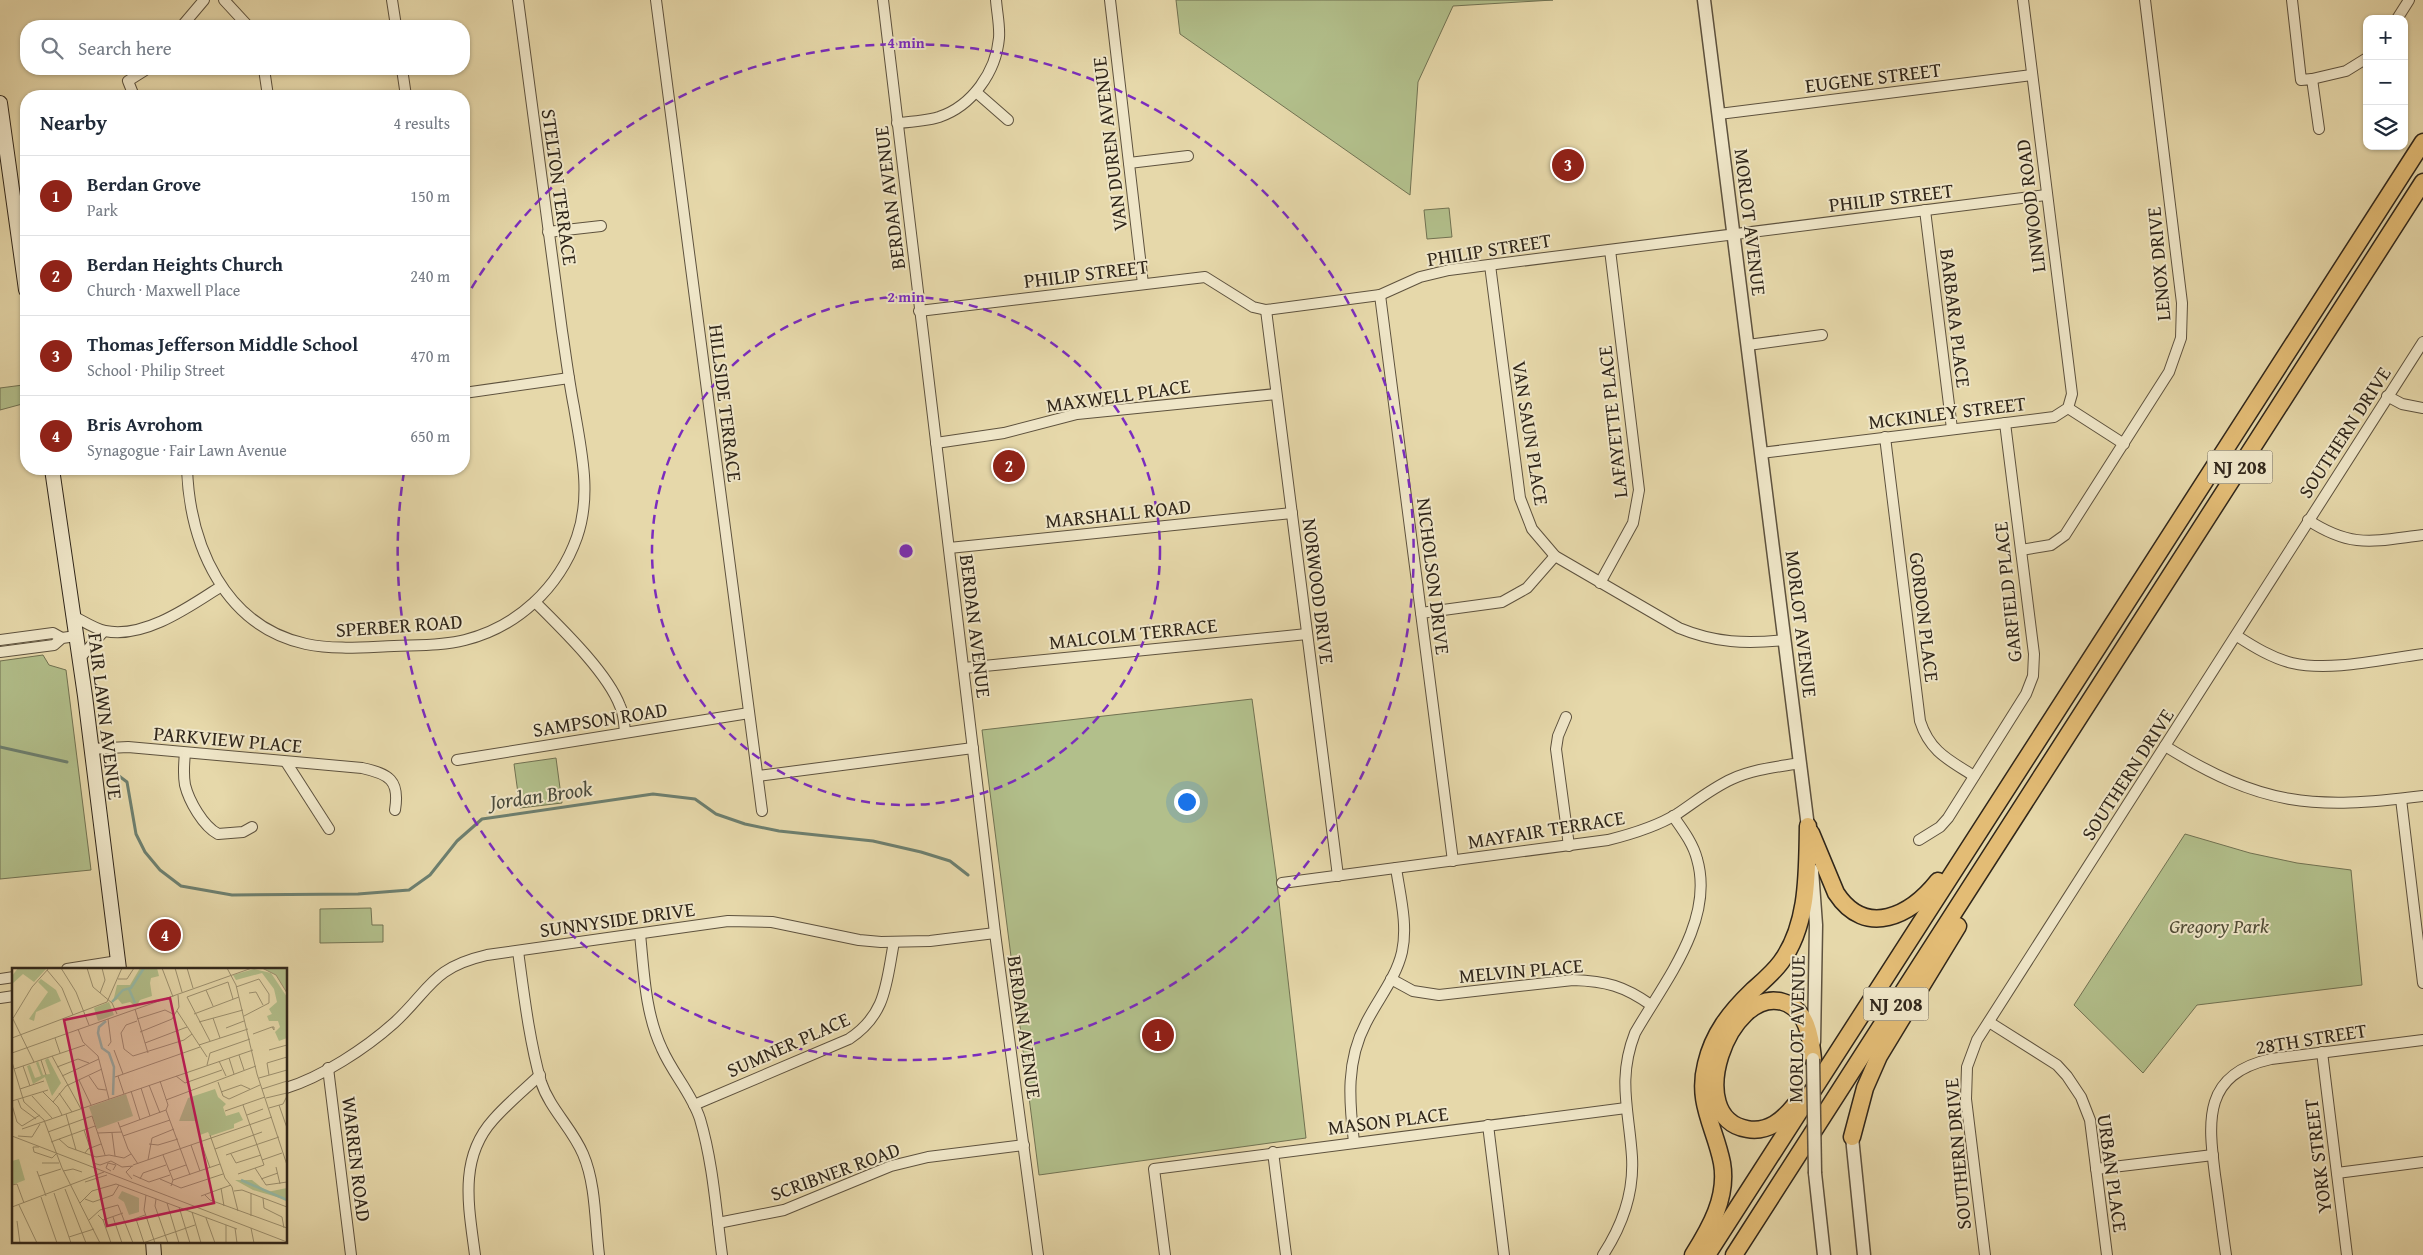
<!DOCTYPE html>
<html lang="en">
<head>
<meta charset="utf-8">
<style>
	:root { --surface:#fff; --page:#f2f2f3; --text:#1f2937; --muted:#747a83; --line:#e0e1e3; --accent:#8f2418 }
	body { margin:0; font-family:"Gentium Book Plus",serif; background:var(--page); color:var(--text) }
	.controls { position:absolute; right:15px; top:15px; display:grid; overflow:hidden; border-radius:10px; box-shadow:0 1px 4px #0004 }
	.controls button { width:45px; height:45px; display:grid; place-items:center; padding:0; border:0; border-bottom:1px solid var(--line); background:var(--surface); color:var(--text); font:25px sans-serif }
	.you { position:absolute; left:1186px; top:801px; width:18px; height:18px; margin:-12px; border:4px solid #fff; border-radius:50%; background:#1a73e8; box-shadow:0 0 0 8px #1a73e833 }
	.badge { display:grid; place-items:center; width:32px; height:32px; border-radius:50%; background:var(--accent); color:#fff; font-size:16px; font-weight:700 }
	.pin { position:absolute; translate:-50% -50%; border:2px solid #fff; box-shadow:0 1px 5px #0006 }
	.list { margin:0; padding:0; list-style:none }
	h2 { display:flex; justify-content:space-between; align-items:center; height:65px; margin:0; padding:0 20px; font-size:21px }
	h2 small { font-size:16px; font-weight:400; color:var(--muted) }
	.list li { display:grid; grid-template-columns:32px 1fr auto; gap:15px; align-items:center; box-sizing:border-box; height:80px; padding:0 20px; border-top:1px solid var(--line) }
	.list b { display:block; font-size:19px; white-space:nowrap }
	.list p { margin:0; font-size:16px; white-space:nowrap; color:var(--muted) }
	.list em { font-size:16px; font-style:normal; color:var(--muted) }
	.icon { flex:none; width:28px; height:28px; fill:none; stroke:currentColor; stroke-width:2; stroke-linecap:round; stroke-linejoin:round }
	.map { position:relative; flex:none; width:2423px; height:1255px; overflow:hidden }
	.search { position:absolute; background:var(--surface); box-shadow:0 1px 4px #0004; left:20px; top:20px; width:450px; height:55px; display:flex; align-items:center; gap:12px; box-sizing:border-box; padding:0 18px; border-radius:20px; color:var(--muted); font-size:19px }
	.panel { position:absolute; background:var(--surface); box-shadow:0 1px 4px #0004; left:20px; top:90px; width:450px; height:385px; border-radius:20px }
	.map>svg:first-child { display:block }
	.green { fill:#b2bf8b; stroke:#717252 }
	.lines { fill:none; stroke-linecap:round; stroke-linejoin:round }
	.stream { stroke:#6d7f6f; stroke-width:3 }
	.minor-casing { stroke:#5e523e; stroke-width:12 }
	.tertiary-casing { stroke:#5e523e; stroke-width:15 }
	.secondary-casing { stroke:#30261a; stroke-width:16 }
	.trunk-casing { stroke:#30261a; stroke-width:19 }
	.minor { stroke:#efe6c8; stroke-width:10 }
	.tertiary { stroke:#efe6c8; stroke-width:12 }
	.secondary { stroke:#efe6c8; stroke-width:14 }
	.trunk { stroke:#e3bc75; stroke-width:16 }
	.tertiary-bridge-casing { stroke:#5e523e; stroke-width:15; stroke-linecap:butt }
	.tertiary-bridge { stroke:#efe6c8; stroke-width:12 }
	.ring { fill:none; stroke:#7b2cbf; stroke-width:2.5; stroke-dasharray:9 6 }
	.labels { text-anchor:middle; dominant-baseline:central; stroke-width:4; stroke-linejoin:round; paint-order:stroke }
	.shield { fill:#efe6c8; stroke:#69604e; stroke-width:1 }
	.shield-label { font-size:19px; font-weight:bold; fill:#30261a }
	.street-label { font-size:20px; fill:#30261a; stroke:#efe6c8 }
	.park-label { font-size:20px; font-style:italic; fill:#504c36; stroke:#efe6c8 }
	.water-label { font-size:21px; font-style:italic; fill:#4a4b3d; stroke:#efe6c8 }
	.inset-river { fill:none; stroke:#96baa7; stroke-width:2.5 }
	.inset-road { fill:none; stroke:#9d9170; stroke-width:1 }
	.view { fill:#c2185b; fill-opacity:0.15; stroke:#c2185b; stroke-width:2.5 }
	.inset-edge { fill:none; stroke:#30261a; stroke-width:2.5 }
	.centre { fill:#7b2cbf; stroke:#efe6c8; stroke-width:2.5 }
	.ring-label { font-size:15px; text-anchor:middle; font-weight:bold; fill:#7b2cbf; stroke:#efe6c8; stroke-width:4; stroke-linejoin:round; paint-order:stroke }
</style>
</head>
<body>
<div class="map">
<svg width="2423" height="1255" viewBox="0 0 2423 1255">
	<rect width="100%" height="100%" fill="#e6d8aa"/>
	<filter id="stains"><feTurbulence type="fractalNoise" baseFrequency=".004" numOctaves="4"/><feColorMatrix values="0 0 0 0 .2 0 0 0 0 .09 0 0 0 0 .02 0 0 0 .5 -.17"/></filter>
	<radialGradient id="worn" r=".72"><stop offset=".6" stop-color="#630" stop-opacity="0"/><stop offset="1" stop-color="#630" stop-opacity=".3"/></radialGradient>
	<g class="green">
		<polygon points="1176,0 1553,0 1453,6 1418,82 1410,195 1180,34"/>
		<polygon points="1449,208 1452,237 1427,239 1424,210"/>
		<polygon points="26,379 26,403 0,410 0,388 23,385"/>
		<polygon points="43,655 49,665 66,670 91,870 0,879 0,661"/>
		<polygon points="1252,699 1276,874 1306,1138 1039,1175 982,730"/>
		<polygon points="556,758 562,803 520,808 514,764"/>
		<polygon points="2185,834 2250,853 2297,863 2351,870 2362,985 2197,1005 2143,1073 2074,1005"/>
		<polygon points="371,908 372,925 383,925 383,942 320,943 320,909"/>
	</g>
	<g class="lines">
		<g class="stream">
			<polyline points="0,747 67,762"/>
			<polyline points="115,773 127,782 136,834 145,852 160,870 181,886 232,895 358,894 409,890 430,875 457,841 482,819 653,794 695,799 716,814 745,824 779,831 873,841 921,852 950,861 968,875"/>
		</g>
		<defs>
			<g id="minor">
				<polyline points="224,0 248,26"/>
				<polyline points="392,0 396,26"/>
				<polyline points="656,0 762,811"/>
				<polyline points="883,0 995,933 1038,1255"/>
				<polyline points="1110,0 1143,284"/>
				<polyline points="2292,0 2301,80 2312,79 2319,129"/>
				<polyline points="2397,19 2409,0"/>
				<polyline points="182,26 204,0"/>
				<polyline points="264,69 268,96"/>
				<polyline points="402,69 406,96"/>
				<polyline points="2312,79 2346,71 2367,58"/>
				<polyline points="976,92 1008,120"/>
				<polyline points="134,96 128,81 147,69"/>
				<polyline points="1719,114 2032,75"/>
				<path d="M897 123C911 122 926 121 939 117 972 106 996 72 999 38 1000 26 997 13 996 0"/>
				<polyline points="1129,163 1188,156"/>
				<polyline points="1925,210 1952,429"/>
				<polyline points="548,232 601,226"/>
				<path d="M1490 265 1520 498 1532 529 1555 556 1679 628C1715 643 1746 644 1785 640"/>
				<polyline points="1380,295 1453,861"/>
				<polyline points="1266,310 1338,876"/>
				<polyline points="919,311 1205,277 1253,307 1266,310 1380,295 1420,277 1449,270 2046,195"/>
				<polyline points="1748,345 1822,335"/>
				<polyline points="464,393 569,378"/>
				<polyline points="2387,396 2402,404 2423,408"/>
				<polyline points="2068,408 2124,444"/>
				<path d="M1885 437 1920 721C1930 752 1949 760 1974 776"/>
				<polyline points="936,443 1004,433 1077,414 1276,394"/>
				<polyline points="1761,453 2054,417 2068,408 2072,394 2023,0"/>
				<path d="M187 469C190 545 224 626 306 644 335 650 365 647 394 646 417 645 442 646 465 640 517 627 559 588 577 537 592 494 581 450 574 407 569 382 566 357 562 331 547 221 532 111 518 0"/>
				<path d="M2308 520C2352 549 2374 541 2423 535"/>
				<polyline points="949,548 1292,513"/>
				<polyline points="2021,550 2051,545 2065,535 2169,372 2181,338 2182,303 2145,0"/>
				<polyline points="1600,583 1633,523 1639,490 1610,250"/>
				<path d="M535 602C561 628 607 672 620 706 624 714 624 723 625 732"/>
				<polyline points="1421,613 1502,602 1527,588 1555,556"/>
				<path d="M73 616C83 621 95 629 105 631 144 639 189 607 220 587"/>
				<path d="M2237 636C2254 647 2272 658 2292 663 2331 672 2383 659 2423 654"/>
				<polyline points="0,640 53,633 62,638"/>
				<polyline points="0,652 54,645 62,638 76,636"/>
				<polyline points="80,658 104,631"/>
				<polyline points="964,668 1307,634"/>
				<polyline points="1566,717 1558,736 1556,749 1569,846"/>
				<path d="M2165 746C2262 806 2312 810 2423 796"/>
				<path d="M90 749 128 747 362 768C389 774 400 780 395 810"/>
				<path d="M185 753C184 763 183 774 185 785 189 801 203 826 218 834L243 832 252 827"/>
				<polyline points="457,760 749,713"/>
				<polyline points="286,762 329,829"/>
				<polyline points="758,776 973,748"/>
				<polyline points="2401,799 2423,983"/>
				<polyline points="1919,840 1940,827 1948,818 2026,694 2033,676 2034,654 2005,423"/>
				<path d="M1282 883 1608 840C1632 834 1656 827 1677 814 1695 802 1712 788 1732 779 1754 769 1777 767 1800 763"/>
				<path d="M640 934C644 972 645 1013 662 1049 673 1074 692 1094 700 1119 713 1163 716 1210 722 1255"/>
				<path d="M518 951C524 995 529 1039 541 1082 550 1109 572 1128 583 1154 596 1184 595 1223 599 1255"/>
				<polyline points="67,969 118,961"/>
				<polyline points="0,979 14,977"/>
				<path d="M1391 979 1413 991 1439 995 1573 980C1606 981 1624 986 1651 1005"/>
				<polyline points="0,998 14,996"/>
				<polyline points="1989,1022 2057,1065 2067,1076 2081,1097 2090,1120 2107,1255"/>
				<polyline points="2322,1052 2347,1255"/>
				<polyline points="328,1068 351,1255"/>
				<path d="M286 1088C322 1077 366 1048 394 1023 431 989 431 968 487 955L728 921 772 922 859 940 881 942 930 941 995 933"/>
				<path d="M694 1105 849 1039C887 1014 886 983 894 942"/>
				<polyline points="1488,1125 1504,1255"/>
				<path d="M1354 1142C1349 1100 1346 1061 1366 1023 1378 999 1396 978 1402 952 1408 925 1400 895 1396 868"/>
				<polyline points="1273,1152 1286,1255"/>
				<polyline points="2096,1169 2213,1155"/>
				<polyline points="2337,1173 2423,1162"/>
				<polyline points="718,1223 784,1210 891,1166 928,1157 1024,1145"/>
				<path d="M475 1255C469 1208 458 1159 493 1120 507 1104 524 1090 540 1075"/>
				<polyline points="1165,1255 1154,1169 1626,1108"/>
				<path d="M1603 1255C1622 1226 1634 1192 1632 1157 1629 1110 1617 1079 1635 1033 1664 982 1715 921 1697 859 1693 843 1682 829 1673 816"/>
				<polyline points="1985,1255 1966,1099 1967,1067 1977,1040 2423,342"/>
				<path d="M2226 1255C2222 1228 2219 1202 2215 1175 2208 1120 2203 1074 2271 1059L2423 1040"/>
			</g>
			<g id="tertiary">
				<polyline points="1704,0 1809,835"/>
				<polyline points="1812,870 1816,925 1814,1042"/>
				<polyline points="1852,1137 1864,1255"/>
				<polyline points="1815,1173 1824,1255"/>
			</g>
			<g id="secondary">
				<polyline points="0,103 26,290"/>
				<polyline points="52,469 85,696 119,969"/>
				<polyline points="153,1241 154,1255"/>
			</g>
			<g id="trunk">
				<path d="M1811 833 1836 893C1866 939 1911 915 1938 881"/>
				<path d="M1795 1105C1783 1120 1768 1133 1747 1129 1682 1118 1729 986 1783 1002 1807 1009 1811 1038 1813 1059"/>
				<polyline points="1852,1137 1865,1088 1879,1056 1958,926"/>
				<path d="M1693 1255C1710 1228 1728 1197 1722 1163 1715 1127 1696 1103 1706 1064 1713 1034 1730 1012 1752 991 1762 982 1773 973 1781 962 1809 924 1807 871 1808 826"/>
				<polyline points="1707,1255 2423,142"/>
				<polyline points="1734,1255 2423,182"/>
			</g>
		</defs>
		<use href="#minor" class="minor-casing"/>
		<use href="#tertiary" class="tertiary-casing"/>
		<use href="#secondary" class="secondary-casing"/>
		<use href="#trunk" class="trunk-casing"/>
		<use href="#minor" class="minor"/>
		<use href="#tertiary" class="tertiary"/>
		<use href="#secondary" class="secondary"/>
		<use href="#trunk" class="trunk"/>
		<defs>
			<polyline id="tertiary-bridge" points="1813,1059 1815,1173"/>
		</defs>
		<use href="#tertiary-bridge" class="tertiary-bridge-casing"/>
		<use href="#tertiary-bridge" class="tertiary-bridge"/>
	</g>
	<g class="ring">
		<circle cx="906" cy="551" r="254"/>
		<path d="M464 301A508 508 0 1 1 404 472"/>
	</g>
	<g class="labels">
		<g class="shield">
			<rect x="2207.5" y="450.5" width="65" height="33" rx="4"/>
			<rect x="1863.5" y="987.5" width="65" height="33" rx="4"/>
		</g>
		<g class="shield-label">
			<text x="2240" y="467">NJ 208</text>
			<text x="1896" y="1004">NJ 208</text>
		</g>
		<g class="street-label">
			<text transform="translate(1873 77) rotate(-7)">EUGENE STREET</text>
			<text transform="translate(1109 144) rotate(-97)">VAN DUREN AVENUE</text>
			<text transform="translate(560 187) rotate(82)">STELTON TERRACE</text>
			<text transform="translate(1891 197) rotate(-7)">PHILIP STREET</text>
			<text transform="translate(889 198) rotate(-97)">BERDAN AVENUE</text>
			<text transform="translate(2030 206) rotate(-97)">LINWOOD ROAD</text>
			<text transform="translate(1751 222) rotate(83)">MORLOT AVENUE</text>
			<text transform="translate(1489 249) rotate(-9)">PHILIP STREET</text>
			<text transform="translate(2158 264) rotate(-95)">LENOX DRIVE</text>
			<text transform="translate(1086 273) rotate(-7)">PHILIP STREET</text>
			<text transform="translate(1956 318) rotate(83)">BARBARA PLACE</text>
			<text transform="translate(1118 395) rotate(-8)">MAXWELL PLACE</text>
			<text transform="translate(726 403) rotate(83)">HILLSIDE TERRACE</text>
			<text transform="translate(1947 412) rotate(-7)">MCKINLEY STREET</text>
			<text transform="translate(1612 422) rotate(-96)">LAFAYETTE PLACE</text>
			<text transform="translate(2344 432) rotate(-57)">SOUTHERN DRIVE</text>
			<text transform="translate(1531 433) rotate(81)">VAN SAUN PLACE</text>
			<text transform="translate(1118 513) rotate(-6)">MARSHALL ROAD</text>
			<text transform="translate(1434 576) rotate(83)">NICHOLSON DRIVE</text>
			<text transform="translate(1319 591) rotate(83)">NORWOOD DRIVE</text>
			<text transform="translate(2007 592) rotate(-96)">GARFIELD PLACE</text>
			<text transform="translate(1925 617) rotate(83)">GORDON PLACE</text>
			<text transform="translate(1802 624) rotate(83)">MORLOT AVENUE</text>
			<text transform="translate(399 625) rotate(-4)">SPERBER ROAD</text>
			<text transform="translate(976 626) rotate(83)">BERDAN AVENUE</text>
			<text transform="translate(1133 633) rotate(-6)">MALCOLM TERRACE</text>
			<text transform="translate(106 716) rotate(83)">FAIR LAWN AVENUE</text>
			<text transform="translate(600 719) rotate(-9)">SAMPSON ROAD</text>
			<text transform="translate(228 739) rotate(5)">PARKVIEW PLACE</text>
			<text transform="translate(2127 774) rotate(-57)">SOUTHERN DRIVE</text>
			<text transform="translate(1546 829) rotate(-9)">MAYFAIR TERRACE</text>
			<text transform="translate(617 919) rotate(-8)">SUNNYSIDE DRIVE</text>
			<text transform="translate(1521 970) rotate(-5)">MELVIN PLACE</text>
			<text transform="translate(1025 1027) rotate(82)">BERDAN AVENUE</text>
			<text transform="translate(1796 1029) rotate(-89)">MORLOT AVENUE</text>
			<text transform="translate(2311 1038) rotate(-9)">28TH STREET</text>
			<text transform="translate(788 1044) rotate(-24)">SUMNER PLACE</text>
			<text transform="translate(1388 1120) rotate(-7)">MASON PLACE</text>
			<text transform="translate(1957 1154) rotate(-95)">SOUTHERN DRIVE</text>
			<text transform="translate(2317 1156) rotate(-97)">YORK STREET</text>
			<text transform="translate(357 1159) rotate(83)">WARREN ROAD</text>
			<text transform="translate(835 1171) rotate(-20)">SCRIBNER ROAD</text>
			<text transform="translate(2113 1173) rotate(82)">URBAN PLACE</text>
		</g>
		<g class="park-label">
			<text x="2219" y="925">Gregory Park</text>
		</g>
		<g class="water-label">
			<text transform="translate(541 795) rotate(-8)">Jordan Brook</text>
		</g>
	</g>
	<g transform="translate(12 968)">
		<rect width="275" height="275" fill="#e6d8aa"/>
		<path d="M6 0H33L34 1 22 14 11 6 0 16V8ZM128 0H145L147 8 139 10 138 15 140 28 128 32 124 39 118 34 110 36 106 31 101 34 105 17H118ZM250 0H275V25L264 7ZM242 1 259 5 275 29V70L267 73 263 64 268 59 266 53H257L255 48 260 46 257 41 265 34 262 21 250 5 224 12 221 7ZM29 11 44 22 49 33 24 44 22 53 17 51 36 24 26 14ZM97 34 102 47 86 53 82 40ZM36 90 49 115 40 128 33 109 21 116 15 98 18 97 23 110 29 108 24 95 26 93 31 107 38 106 33 92ZM203 121 206 129 214 136 211 139 214 148 227 144 231 152 222 156V160L198 168 196 164 188 167 183 153H167L176 130ZM114 126 121 148 85 161 77 139ZM7 191 13 212 0 217V193ZM223 212H240L255 224 275 220V232L241 222ZM110 223 127 230V244L117 247 112 234 106 230Z" fill="#b2bf8b"/>
		<path class="inset-river" d="M117 21 123 35M100 34 111 22 119 20 132 0M94 53 87 59 86 65 90 80 97 85 102 99 101 127M229 212 275 232"/>
		<path class="inset-road" d="M49 0 64 24 77 57M75 0 81 19 100 35 105 46M150 0 161 29M163 0 170 24M175 0 181 20M215 0 224 17 245 106 275 197M250 0 264 7 275 25M35 2 50 20 61 47M106 11H115L122 0M224 19 247 11 257 26V35L232 48M194 22 201 38M88 25 93 12 90 0M237 25 244 24 251 37M123 41 136 85M165 43 195 89M182 46 227 29M201 50 208 70M1 51 22 94M96 51 99 74 96 78M125 51 153 42 163 47M0 52 20 19 37 0M125 53 114 57 109 65 112 81 121 88 172 72 180 66M187 54 231 42M214 60 232 53M66 61 71 74 86 88 97 131M128 64 160 51 167 39 166 27M241 66 260 59 262 62V59H260M0 70 95 34 110 0M43 70 48 85M198 73 175 29 216 14 221 31M133 75 175 59M187 77 236 61M102 82 111 106M257 82 275 77M0 85 240 0M227 87 232 102M40 88 69 141M217 90 222 106M29 92 34 107M207 93 214 108M0 94 12 134 32 152 50 200 88 275M195 97 198 85 238 71M11 98 18 118M45 99 66 91 77 95M2 101 73 77M257 107 255 95 275 89M50 108 87 91M77 108 86 121 94 122M106 108 112 126M164 108 173 115 210 102M103 109 188 79M247 110 275 102M67 112 79 137M148 113 156 137 154 142 178 207M206 114 211 128 217 131 248 117M137 117 148 145M129 120 138 148M8 121 32 113M250 121 275 113M119 123 128 152M31 124 46 139 50 147M209 124 229 117 238 121M47 125 60 144M20 128 40 150M254 130 275 125M6 132 9 140 24 151M154 132 244 98M0 133 36 122M41 134 54 118 90 101M0 137 5 154 10 158 28 147M267 137 275 160M257 140 271 136 275 128M213 143 253 129M54 146 64 182M235 147 251 141M106 154 116 181 126 196M108 159 154 142M10 161 241 82M72 162 78 180M36 164 80 148 93 187M86 165 110 164M100 165 103 188M198 167 213 210 220 219 226 243M0 168 275 274M6 168 20 169 28 156M111 168 158 152M47 171 56 179 84 189 97 187 112 190 119 186M39 174 83 158M189 174 198 200M137 176 146 177 166 171M179 177 188 203M27 179H21L22 184 40 190 44 186M203 181 250 164M73 185 76 181 89 176M219 186 224 195 249 187M151 187 161 212 159 218M214 187 267 169M136 192 140 170 162 161M250 192 270 185M30 195H47M81 195 88 197 99 193 110 199 121 198M121 197 260 149M120 198 114 204 120 211M264 199 268 216M243 200 254 217 275 214M25 203 34 228M51 203 61 201 70 204M99 203 94 200 96 195 104 197 101 202M157 203 174 197M226 206 252 197 231 137M121 207 137 214 158 207M27 208 49 201M128 211 131 205 154 197M148 211 169 220 211 206M249 211 266 205M161 212 208 196M73 214 95 207M0 217 5 216 12 235M209 220 212 238M53 221 74 275M222 223 230 222 275 239M42 225 59 275M239 225V248M134 227 132 242 143 275M193 227 198 232 275 260M189 228 219 217M29 229 45 275M251 230 252 240 270 249 272 260M73 231 81 234 101 227 107 217M144 231 143 238 156 275M68 235 80 223 104 216 225 261M155 235 167 275M7 237 25 275M0 239 92 204M167 239 178 275M180 244 189 275M86 247 91 252 99 275M101 249 110 275M194 250 203 275M124 251 132 275M77 252 88 242 106 237 121 275M91 252 111 245M5 253 8 275M114 254 133 247M214 257V275M223 260 225 275M239 260 242 275M57 269 82 261M131 275 183 257"/>
		<path class="view" d="M158 30 202 235 95 258 52 52Z"/>
		<rect width="275" height="275" class="inset-edge"/>
	</g>
	<circle cx="906" cy="551" r="8" class="centre"/>
	<g class="ring-label">
		<text x="906" y="48">4 min</text>
		<text x="906" y="302">2 min</text>
	</g>
	<rect width="100%" height="100%" filter="url(#stains)"/>
	<rect width="100%" height="100%" fill="url(#worn)"/>
</svg>
<div class="controls">
<button>+</button>
<button>−</button>
<button><svg class="icon" aria-label="layers" viewBox="0 0 24 24"><path d="M12 4l9 5-9 5-9-5zM3 14l9 5 9-5"/></svg></button>
</div>
<div class="you"></div>
<div class="pin badge" style="left:1158px;top:1035px">1</div>
<div class="pin badge" style="left:1009px;top:466px">2</div>
<div class="pin badge" style="left:1568px;top:165px">3</div>
<div class="pin badge" style="left:165px;top:935px">4</div>
<div class="search"><svg class="icon" aria-label="search" viewBox="0 0 24 24"><circle cx="10" cy="10" r="6"/><path d="M15 15l6 6"/></svg>Search here</div>
<section class="panel">
<h2>Nearby<small>4 results</small></h2>
<ul class="list">
<li><span class="badge">1</span><div><b>Berdan Grove</b><p>Park</p></div><em>150 m</em></li>
<li><span class="badge">2</span><div><b>Berdan Heights Church</b><p>Church · Maxwell Place</p></div><em>240 m</em></li>
<li><span class="badge">3</span><div><b>Thomas Jefferson Middle School</b><p>School · Philip Street</p></div><em>470 m</em></li>
<li><span class="badge">4</span><div><b>Bris Avrohom</b><p>Synagogue · Fair Lawn Avenue</p></div><em>650 m</em></li>
</ul>
</section>
</div>
</body>
</html>
